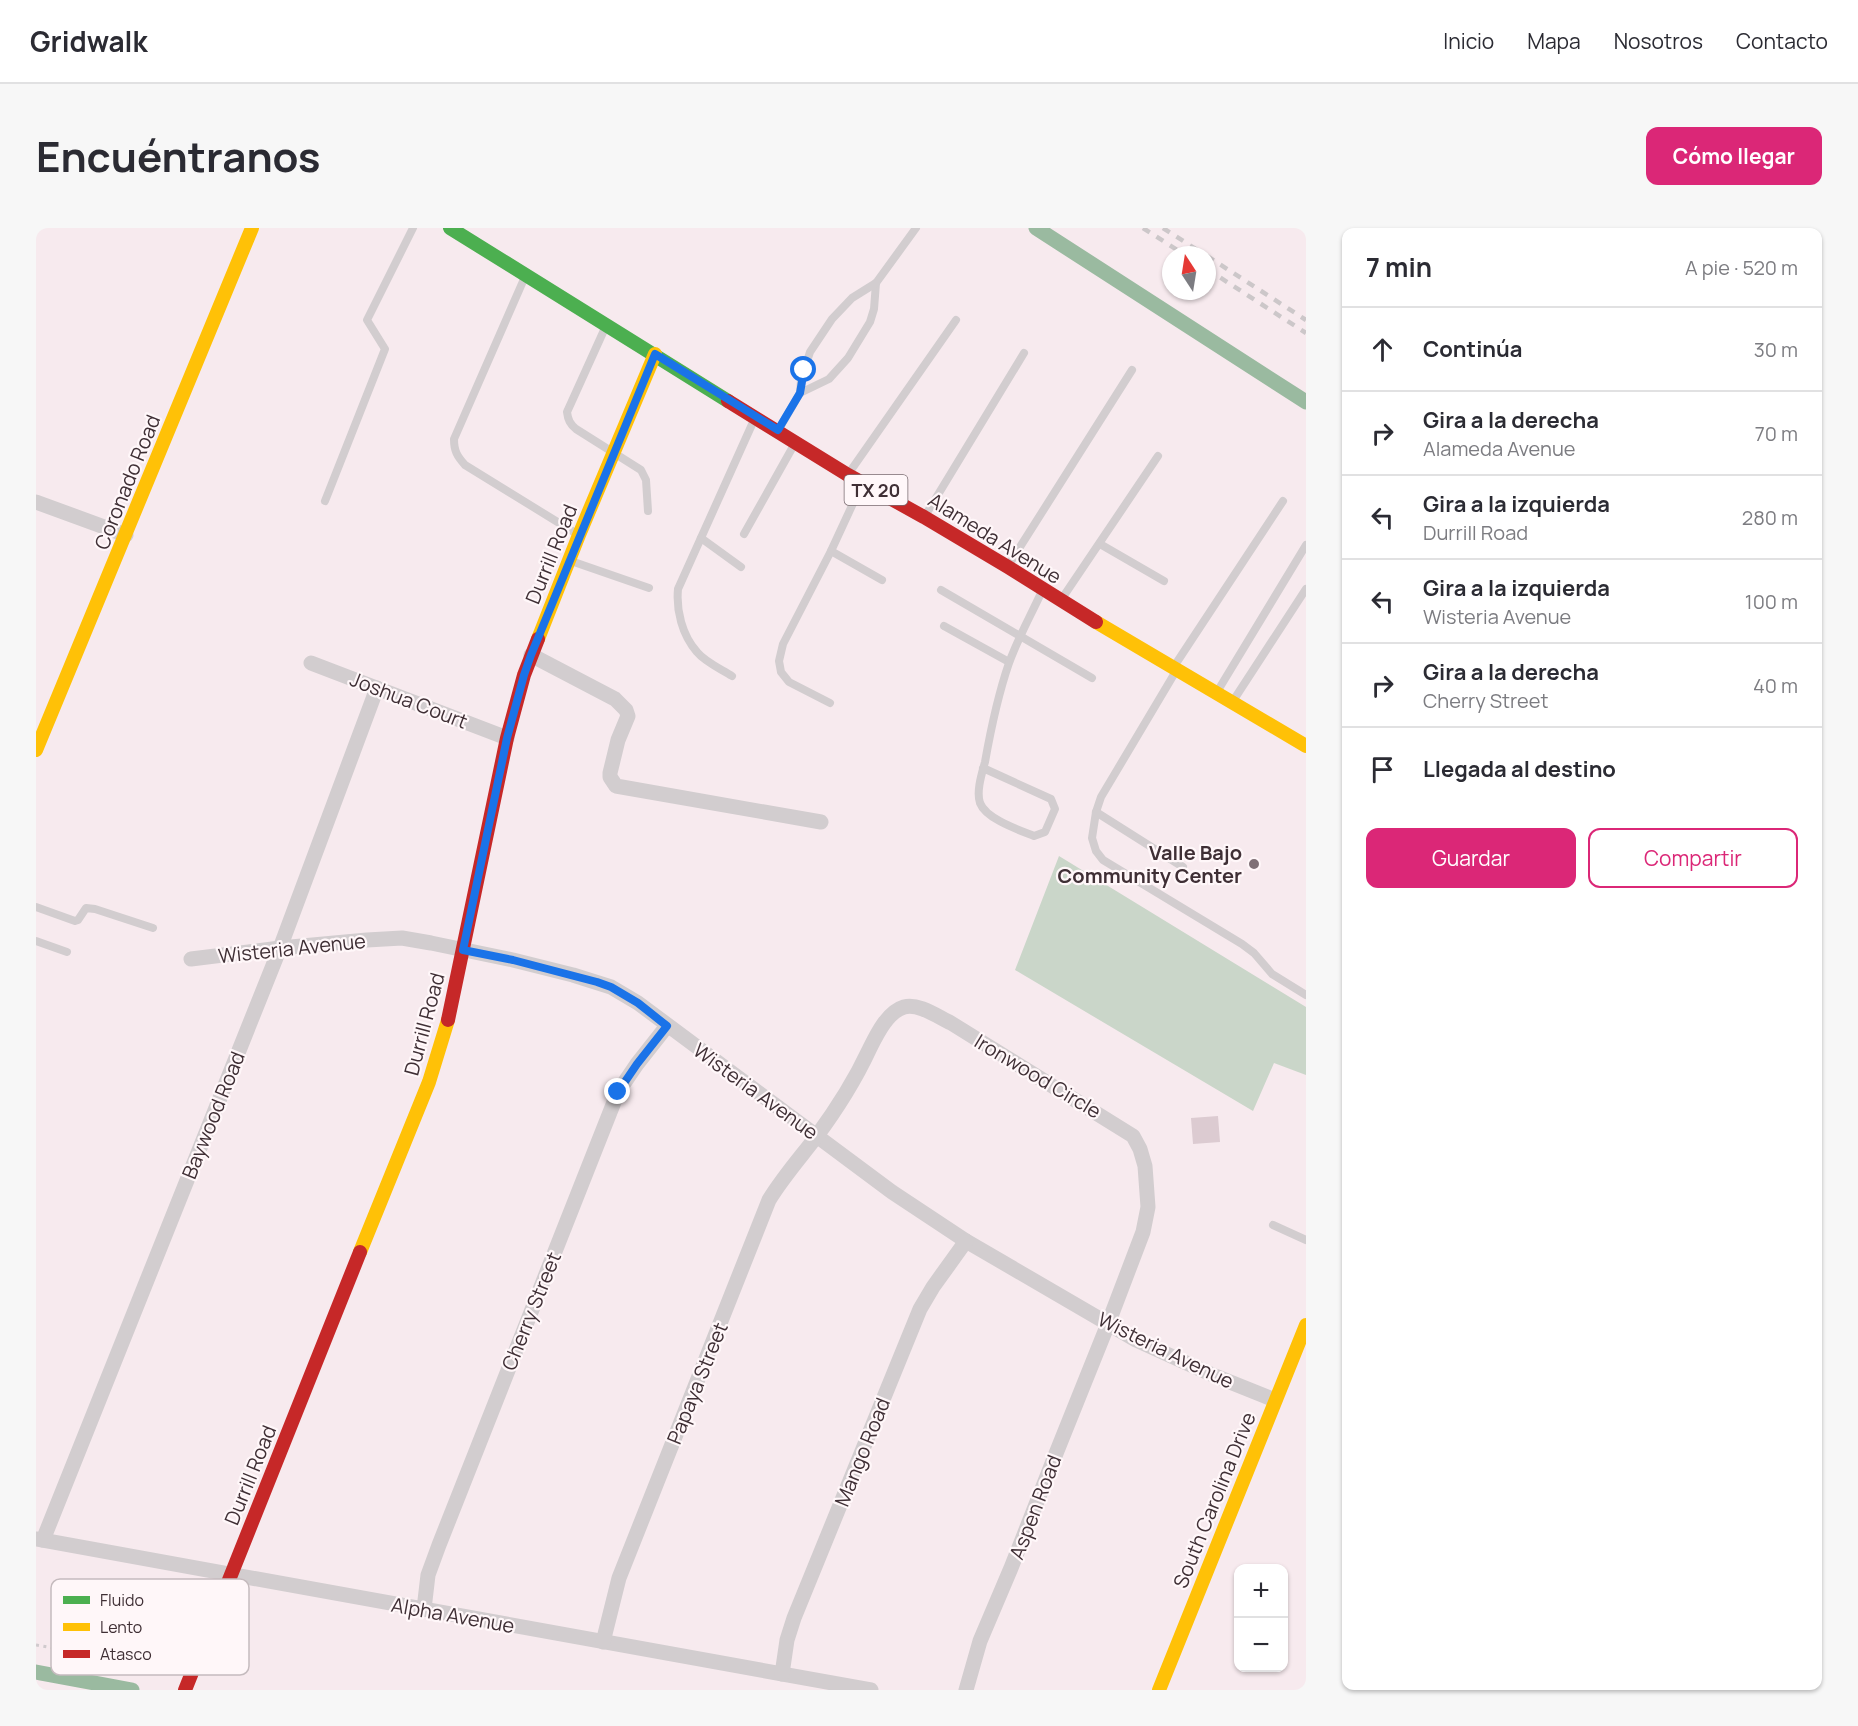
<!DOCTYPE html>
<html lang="es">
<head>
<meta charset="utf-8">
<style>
	:root { --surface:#fff; --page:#f7f7f7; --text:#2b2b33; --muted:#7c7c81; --line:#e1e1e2; --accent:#db2777 }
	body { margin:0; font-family:Manrope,sans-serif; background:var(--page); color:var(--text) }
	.controls { position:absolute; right:18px; bottom:18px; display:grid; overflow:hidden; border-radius:12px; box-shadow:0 2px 4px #0004 }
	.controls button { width:54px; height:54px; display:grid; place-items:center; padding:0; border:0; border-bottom:2px solid var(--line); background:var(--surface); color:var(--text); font:30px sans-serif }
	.compass { position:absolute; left:1126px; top:18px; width:54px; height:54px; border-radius:50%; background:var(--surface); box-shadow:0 2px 4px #0004; rotate:348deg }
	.stop { position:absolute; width:18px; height:18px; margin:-14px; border:4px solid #1a73e8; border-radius:50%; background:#fff }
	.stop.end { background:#1a73e8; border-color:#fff; box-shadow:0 2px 6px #0008 }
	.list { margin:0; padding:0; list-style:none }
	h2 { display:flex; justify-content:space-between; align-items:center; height:78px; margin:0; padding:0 24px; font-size:26px }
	h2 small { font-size:20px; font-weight:400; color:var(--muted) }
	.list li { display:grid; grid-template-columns:39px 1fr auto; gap:18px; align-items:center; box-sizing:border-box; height:84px; padding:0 24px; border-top:2px solid var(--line) }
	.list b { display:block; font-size:22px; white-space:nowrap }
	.list p { margin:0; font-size:20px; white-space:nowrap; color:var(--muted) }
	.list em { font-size:20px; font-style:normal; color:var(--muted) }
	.actions { display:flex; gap:12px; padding:18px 24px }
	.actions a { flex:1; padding:14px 0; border:2px solid var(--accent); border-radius:12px; text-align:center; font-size:21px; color:var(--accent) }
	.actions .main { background:var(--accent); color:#fff }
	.icon { flex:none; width:33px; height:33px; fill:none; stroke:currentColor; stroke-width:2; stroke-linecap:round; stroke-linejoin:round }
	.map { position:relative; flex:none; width:1270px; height:1462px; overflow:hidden; border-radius:12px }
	header { display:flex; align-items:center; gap:36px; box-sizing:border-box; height:84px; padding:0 30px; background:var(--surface); border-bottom:2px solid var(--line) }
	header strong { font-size:28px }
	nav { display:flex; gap:33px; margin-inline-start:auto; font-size:21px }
	.intro { display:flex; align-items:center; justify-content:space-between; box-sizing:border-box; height:144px; padding:0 36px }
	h1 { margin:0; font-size:42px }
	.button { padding:15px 27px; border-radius:12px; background:var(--accent); color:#fff; font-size:21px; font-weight:700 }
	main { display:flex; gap:36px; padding:0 36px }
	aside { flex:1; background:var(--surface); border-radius:12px; box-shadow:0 2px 4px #0004 }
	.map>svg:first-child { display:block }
	.green { fill:#cad6c9 }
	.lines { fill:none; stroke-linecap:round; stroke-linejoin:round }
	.canal { stroke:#9abaa0; stroke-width:15 }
	.building { fill:#dccbd1 }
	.path { stroke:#d0cacd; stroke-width:3; stroke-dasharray:3 4.5; stroke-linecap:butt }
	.lane { stroke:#d2cdcf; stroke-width:8 }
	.street { stroke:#d2cdcf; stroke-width:15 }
	.fast { stroke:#4caf50; stroke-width:14 }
	.slow { stroke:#ffc107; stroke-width:14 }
	.jam { stroke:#c62828; stroke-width:14 }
	.rail { stroke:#ccc7c9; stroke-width:4.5; stroke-dasharray:8 8; stroke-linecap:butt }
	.route { stroke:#1a73e8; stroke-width:8 }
	.poi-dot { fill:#7f7076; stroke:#fff7f9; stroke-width:2 }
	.labels { text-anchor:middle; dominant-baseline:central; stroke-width:4.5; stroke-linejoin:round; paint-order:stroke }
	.shield { fill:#fff7f9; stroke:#796b70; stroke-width:1.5 }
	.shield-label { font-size:18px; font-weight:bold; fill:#3f2f35 }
	.street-label { font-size:20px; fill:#3f2f35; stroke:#fff7f9 }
	.poi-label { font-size:20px; font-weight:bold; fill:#3f2f35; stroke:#fff7f9; text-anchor:end }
	.key { fill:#fff7f9; stroke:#c5bbbe; stroke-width:1.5 }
	.key-label { font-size:16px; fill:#3f2f35 }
</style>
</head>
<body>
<header>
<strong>Gridwalk</strong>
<nav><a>Inicio</a><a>Mapa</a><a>Nosotros</a><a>Contacto</a></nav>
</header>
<div class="intro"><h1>Encuéntranos</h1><a class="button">Cómo llegar</a></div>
<main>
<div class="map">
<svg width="1270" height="1462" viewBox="0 0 1270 1462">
	<rect width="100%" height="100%" fill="#f7eaee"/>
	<polygon class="green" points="1023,628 1270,779 1270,847 1238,835 1217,883 979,742"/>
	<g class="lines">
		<g class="canal">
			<polyline points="1000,0 1270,174"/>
			<polyline points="0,1444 96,1462"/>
		</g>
	</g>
	<polygon class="building" points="1182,888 1184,914 1157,916 1155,890"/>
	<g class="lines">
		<polyline class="path" points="0,1417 140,1442"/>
		<g class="lane">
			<path d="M488 51 418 211C418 223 421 228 429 237L541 306"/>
			<path d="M569 100 531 184C532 192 534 196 540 201L605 242 610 252 612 283"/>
			<polyline points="764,165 793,151 812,130 834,94 838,81 840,55"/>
			<polyline points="743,201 764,165 765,152 774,124 796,91 816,70 840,55 880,0"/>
			<polyline points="813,245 920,92"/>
			<polyline points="289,273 349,121 331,92 377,0"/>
			<polyline points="889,288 988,125"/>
			<polyline points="708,306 759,215"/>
			<polyline points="665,310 705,339"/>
			<polyline points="1064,316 1128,353"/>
			<polyline points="795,323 846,352"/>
			<polyline points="535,333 613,360"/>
			<polyline points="972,338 1096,142"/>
			<polyline points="905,362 1056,450"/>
			<polyline points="1025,372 1122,228"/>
			<polyline points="908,398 973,434"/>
			<polyline points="1139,437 1247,273"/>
			<polyline points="1140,443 1065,569 1060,584 1056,610 1060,623 1067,632 1206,716 1218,725 1236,746 1270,767"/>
			<path d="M696 448C685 441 669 434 661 424 646 407 640 382 642 361L718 192"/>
			<polyline points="1181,464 1270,317"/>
			<polyline points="1197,473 1270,361"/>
			<polyline points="794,475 753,454 745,444 743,433 747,416 795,323 826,256"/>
			<path d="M947 540 1015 571 1019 581 1009 604 998 608C983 602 950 591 944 575 940 563 946 545 949 534 955 500 962 467 973 435 982 410 995 387 1006 363"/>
			<polyline points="1060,584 1147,639"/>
			<polyline points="0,679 39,693 42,692 50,680 59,681 117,700"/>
			<polyline points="0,713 31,724"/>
			<polyline points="1237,997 1270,1012"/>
		</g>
		<g class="street">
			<polyline points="0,274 90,307"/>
			<polyline points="495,427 579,471 590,482 592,488 582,512 574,545 574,549 580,558 785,594"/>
			<polyline points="275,435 471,510"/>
			<polyline points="155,731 244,720 331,712 366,710 395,715 477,732 537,747 575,759 602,775 856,964 930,1013 1100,1112 1179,1148 1239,1172"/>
			<polyline points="0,1311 835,1462"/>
			<polyline points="7,1312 244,720 341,460"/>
			<polyline points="388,1381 392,1347 403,1317 582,864 601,836 631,798"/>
			<path d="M567 1414 583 1350 733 972C747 949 764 930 780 909 800 882 819 852 833 822 840 808 851 784 868 779 883 775 902 789 915 795L1097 908 1104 921 1109 938 1112 979 1107 1004 1072 1096 1017 1233 975 1340 944 1413 930 1462"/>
			<polyline points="746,1446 751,1412 758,1390 884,1081 897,1059 930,1013"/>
		</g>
		<polyline class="fast" points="414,0 692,173"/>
		<g class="slow">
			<polyline points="1060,394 1270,518"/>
			<polyline points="502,411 543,307 619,126"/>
			<polyline points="0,522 216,0"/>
			<polyline points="324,1024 393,854 412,792"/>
			<polyline points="1123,1462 1270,1097"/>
		</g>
		<g class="jam">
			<polyline points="692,173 812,247 888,289 972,339 1060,394"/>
			<polyline points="412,792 471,510 488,447 502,411"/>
			<polyline points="149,1462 324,1024"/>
		</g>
		<g class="rail">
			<polyline points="1107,0 1149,27"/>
			<polyline points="1127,0 1169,27"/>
			<polyline points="1171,28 1270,92"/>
			<polyline points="1171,41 1270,105"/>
		</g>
	</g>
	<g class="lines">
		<polyline class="route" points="582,864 601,836 631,798 602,775 575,759 561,754 477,732 427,722 471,510 488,447 495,427 619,126 742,202 764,165 768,142"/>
	</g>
	<circle class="poi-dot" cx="1218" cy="636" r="6"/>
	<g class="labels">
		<rect class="shield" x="808.5" y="247" width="63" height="30" rx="4.5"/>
		<g class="shield-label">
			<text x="840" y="262">TX 20</text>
		</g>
		<g class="street-label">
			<text transform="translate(91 254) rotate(-68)">Coronado Road</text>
			<text transform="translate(959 310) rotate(32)">Alameda Avenue</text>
			<text transform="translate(515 326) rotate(-68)">Durrill Road</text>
			<text transform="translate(373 472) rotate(21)">Joshua Court</text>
			<text transform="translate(256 720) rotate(-6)">Wisteria Avenue</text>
			<text transform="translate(388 796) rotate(-75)">Durrill Road</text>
			<text transform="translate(1002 848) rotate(31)">Ironwood Circle</text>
			<text transform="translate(720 863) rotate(36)">Wisteria Avenue</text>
			<text transform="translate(177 887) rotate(-68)">Baywood Road</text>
			<text transform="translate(495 1083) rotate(-68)">Cherry Street</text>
			<text transform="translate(1130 1122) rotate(26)">Wisteria Avenue</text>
			<text transform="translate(661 1155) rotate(-68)">Papaya Street</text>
			<text transform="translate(826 1224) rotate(-68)">Mango Road</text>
			<text transform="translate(214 1247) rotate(-68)">Durrill Road</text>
			<text transform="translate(1178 1272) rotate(-68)">South Carolina Drive</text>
			<text transform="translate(999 1279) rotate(-69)">Aspen Road</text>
			<text transform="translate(417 1387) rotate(10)">Alpha Avenue</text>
		</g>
		<g class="poi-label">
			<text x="1206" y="624">Valle Bajo<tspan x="1206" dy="23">Community Center</tspan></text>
		</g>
	</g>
	<rect x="15" y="1351" width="198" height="96" rx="9" class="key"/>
	<rect x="27" y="1368" width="27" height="8" fill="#4caf50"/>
	<rect x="27" y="1395" width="27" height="8" fill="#ffc107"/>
	<rect x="27" y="1422" width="27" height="8" fill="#c62828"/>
	<g class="key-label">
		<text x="64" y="1378">Fluido</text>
		<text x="64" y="1405">Lento</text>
		<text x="64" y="1432">Atasco</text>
	</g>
</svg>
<div class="controls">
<button>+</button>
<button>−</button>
</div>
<svg class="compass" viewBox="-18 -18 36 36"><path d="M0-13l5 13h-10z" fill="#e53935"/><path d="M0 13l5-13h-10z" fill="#7c7c81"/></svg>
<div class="stop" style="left:768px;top:142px"></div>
<div class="stop end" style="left:582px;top:864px"></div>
</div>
<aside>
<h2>7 min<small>A pie · 520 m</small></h2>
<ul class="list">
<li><svg class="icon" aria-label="ahead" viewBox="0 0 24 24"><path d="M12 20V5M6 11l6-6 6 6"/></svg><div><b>Continúa</b></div><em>30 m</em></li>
<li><svg class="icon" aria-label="right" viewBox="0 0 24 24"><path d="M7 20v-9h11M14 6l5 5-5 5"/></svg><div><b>Gira a la derecha</b><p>Alameda Avenue</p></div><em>70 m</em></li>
<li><svg class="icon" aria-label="left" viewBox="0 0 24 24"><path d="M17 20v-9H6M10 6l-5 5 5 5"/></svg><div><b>Gira a la izquierda</b><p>Durrill Road</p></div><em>280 m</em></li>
<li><svg class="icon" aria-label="left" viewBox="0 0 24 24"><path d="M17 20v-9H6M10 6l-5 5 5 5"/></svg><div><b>Gira a la izquierda</b><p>Wisteria Avenue</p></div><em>100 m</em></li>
<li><svg class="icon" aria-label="right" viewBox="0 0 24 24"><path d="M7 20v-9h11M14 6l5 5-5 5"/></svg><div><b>Gira a la derecha</b><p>Cherry Street</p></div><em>40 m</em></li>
<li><svg class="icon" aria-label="arrive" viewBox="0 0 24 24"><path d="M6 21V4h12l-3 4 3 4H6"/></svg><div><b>Llegada al destino</b></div></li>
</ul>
<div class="actions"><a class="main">Guardar</a><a>Compartir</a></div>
</aside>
</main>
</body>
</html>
